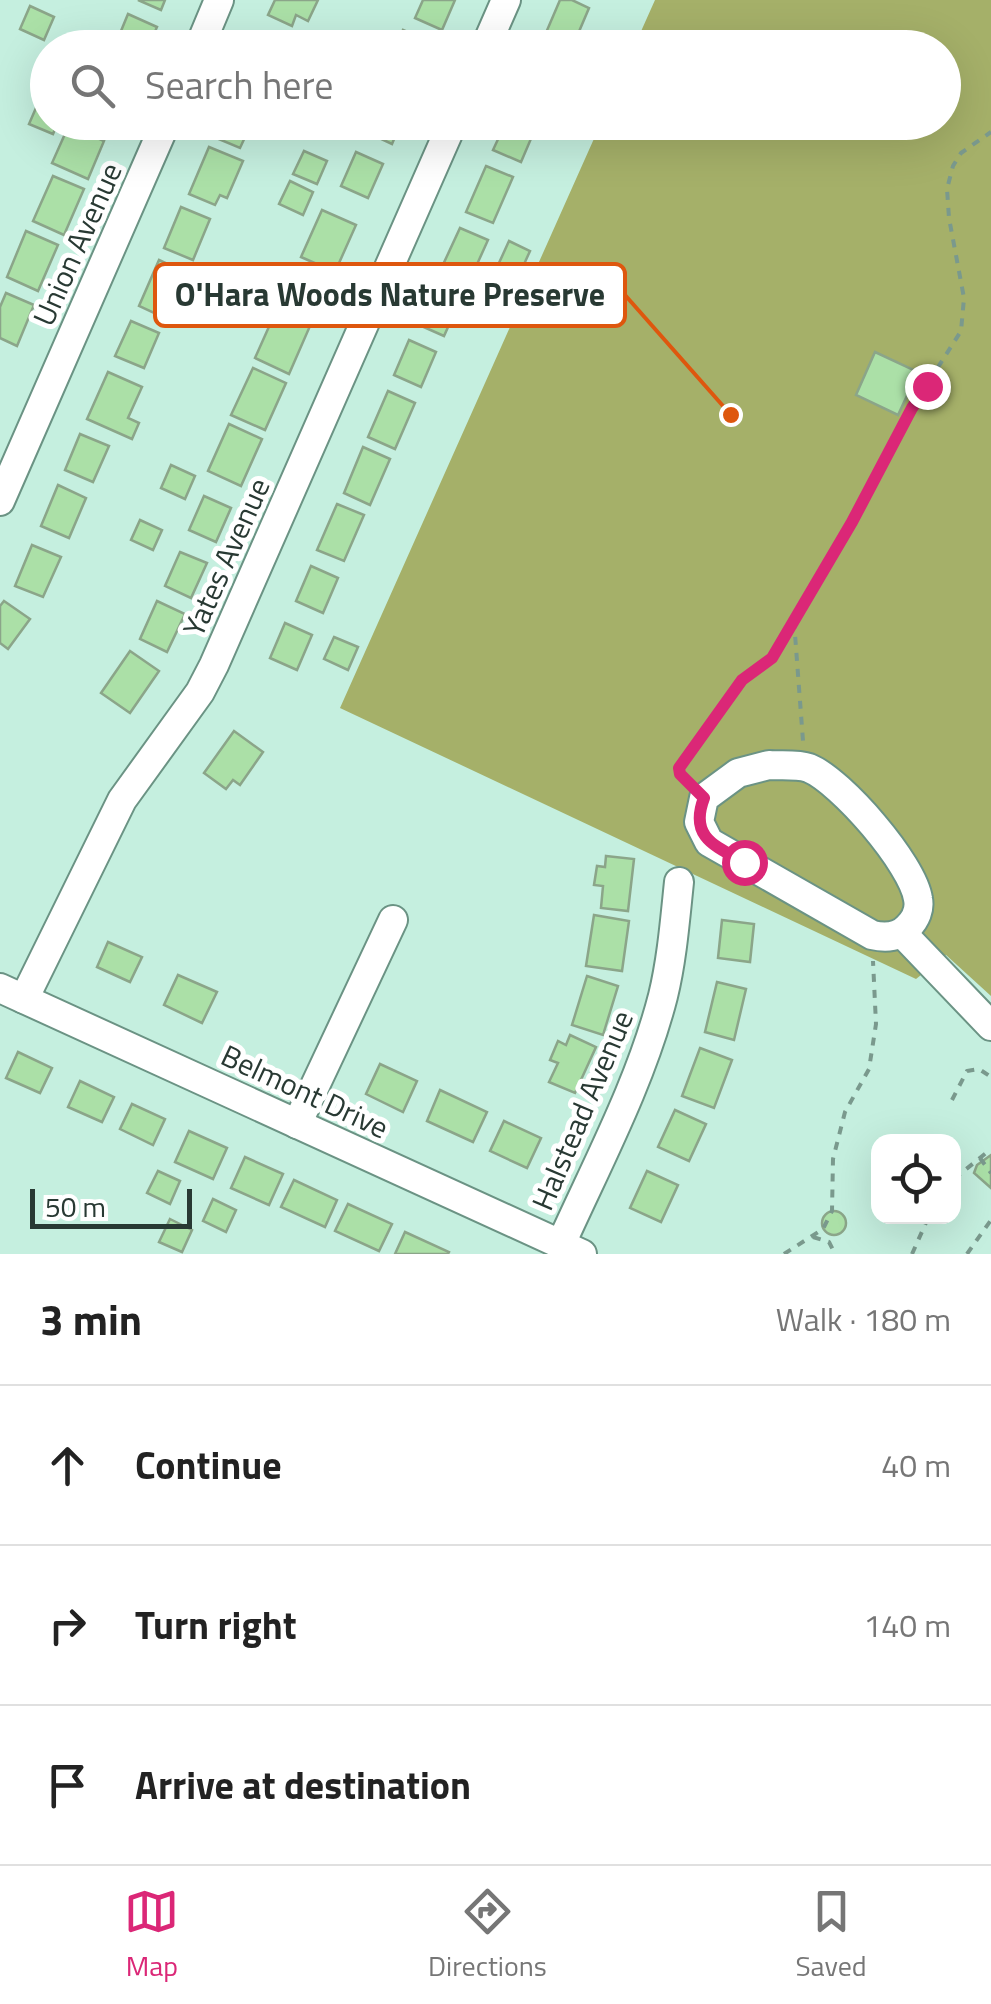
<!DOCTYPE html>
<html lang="en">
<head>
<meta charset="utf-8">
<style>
	:root { --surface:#fff; --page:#f6f6f6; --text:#222; --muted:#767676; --line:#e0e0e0; --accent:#db2777 }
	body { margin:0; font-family:"Titillium Web",sans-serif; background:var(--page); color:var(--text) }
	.controls { position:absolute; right:30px; bottom:30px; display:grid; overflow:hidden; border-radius:20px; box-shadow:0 10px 40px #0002 }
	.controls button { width:90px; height:90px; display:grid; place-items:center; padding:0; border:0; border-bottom:2px solid var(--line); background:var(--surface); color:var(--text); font:50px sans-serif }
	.scale { position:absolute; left:30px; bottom:25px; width:162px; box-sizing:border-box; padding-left:10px; border:5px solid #283933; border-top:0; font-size:28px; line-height:35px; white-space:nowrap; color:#283933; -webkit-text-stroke:8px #fff; paint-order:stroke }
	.stop { position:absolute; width:30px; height:30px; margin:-22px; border:8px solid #db2777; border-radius:50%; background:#fff }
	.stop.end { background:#db2777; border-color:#fff; box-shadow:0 2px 10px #0008 }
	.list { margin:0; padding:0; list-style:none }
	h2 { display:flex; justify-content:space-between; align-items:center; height:130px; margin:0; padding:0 40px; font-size:42px }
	h2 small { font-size:32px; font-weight:400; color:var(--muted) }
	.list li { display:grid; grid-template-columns:65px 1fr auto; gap:30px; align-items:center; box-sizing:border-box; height:160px; padding:0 40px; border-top:2px solid var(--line) }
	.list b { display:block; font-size:38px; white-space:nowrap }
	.list em { font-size:32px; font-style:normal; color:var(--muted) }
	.icon { flex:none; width:55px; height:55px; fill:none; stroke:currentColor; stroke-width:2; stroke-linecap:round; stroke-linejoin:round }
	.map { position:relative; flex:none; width:991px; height:1254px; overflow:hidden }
	.search { position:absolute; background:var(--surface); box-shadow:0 10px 40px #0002; left:30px; right:30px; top:30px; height:110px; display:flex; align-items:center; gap:25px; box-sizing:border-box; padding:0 35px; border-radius:55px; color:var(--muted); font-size:38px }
	.sheet { height:610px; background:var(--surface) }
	nav { display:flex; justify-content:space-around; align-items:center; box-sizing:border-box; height:140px; border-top:2px solid var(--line); background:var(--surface); font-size:28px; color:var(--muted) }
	nav a { display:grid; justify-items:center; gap:5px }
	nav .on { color:var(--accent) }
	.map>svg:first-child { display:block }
	.forest { fill:#a5b069 }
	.building { fill:#abe0a7; stroke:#8ba589; stroke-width:2.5 }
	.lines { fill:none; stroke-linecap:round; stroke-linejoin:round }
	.minor-casing { stroke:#6b9384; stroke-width:32 }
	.path { stroke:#7a998d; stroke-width:4; stroke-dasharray:8 8; stroke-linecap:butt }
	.minor { stroke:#fff; stroke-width:28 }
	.route { stroke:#db2777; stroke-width:12 }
	.labels { text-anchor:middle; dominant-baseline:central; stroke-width:10; stroke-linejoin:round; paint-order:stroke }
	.street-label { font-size:30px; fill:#283933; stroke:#fff }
	.leader { fill:none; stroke:#de570e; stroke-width:4 }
	.callout-dot { fill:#de570e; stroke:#fff; stroke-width:4 }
	.callout { fill:#fff; stroke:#de570e; stroke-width:4 }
	.callout-label { font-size:32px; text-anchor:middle; font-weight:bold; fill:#283933 }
</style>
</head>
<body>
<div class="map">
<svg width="991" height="1254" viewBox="0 0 991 1254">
	<rect width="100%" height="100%" fill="#c5efdf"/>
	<polygon class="forest" points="655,0 991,0 991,996 946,955 916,979 340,708 601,123 944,122 944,48 634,47"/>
	<g class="building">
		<polygon points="138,0 165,0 161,10"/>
		<polygon points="275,0 318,0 308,21 296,15 292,26 268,15"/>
		<polygon points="423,0 455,0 442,30 415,18"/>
		<polygon points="560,0 572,0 589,8 572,48 555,48 542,42"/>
		<polygon points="30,6 54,17 44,40 20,29"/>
		<polygon points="128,14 157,27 148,48 114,48"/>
		<polygon points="403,30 435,44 434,48 395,48"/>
		<polygon points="39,101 48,105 48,122 58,122 53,134 29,124"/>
		<polygon points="221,122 252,122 240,148 214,137"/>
		<polygon points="368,122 401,122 392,144 364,131"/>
		<polygon points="506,122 525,122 536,127 521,162 493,150"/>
		<polygon points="69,125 104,141 88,179 52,163"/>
		<polygon points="209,147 243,161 227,198 220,195 215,205 189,194"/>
		<polygon points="304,151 327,161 317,184 293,174"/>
		<polygon points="356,152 383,164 368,198 341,186"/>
		<polygon points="486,166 513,177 493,223 466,212"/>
		<polygon points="53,176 84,189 64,235 33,221"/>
		<polygon points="290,181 313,192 303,215 279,204"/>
		<polygon points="181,207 210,219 193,260 164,248"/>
		<polygon points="322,210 356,225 335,272 301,257"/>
		<polygon points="460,228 488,240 469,282 441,269"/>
		<polygon points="26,231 58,245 38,291 7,277"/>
		<polygon points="509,241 530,251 520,273 499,263"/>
		<polygon points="159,260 185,272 165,318 139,306"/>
		<polygon points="438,278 465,289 444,336 417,324"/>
		<polygon points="6,293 34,305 17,346 0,338 0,307"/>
		<polygon points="276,311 310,326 289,374 255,358"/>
		<polygon points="131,321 159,333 144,368 115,356"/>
		<polygon points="409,340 436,352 421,387 394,375"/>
		<polygon points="875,352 918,372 898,415 856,395"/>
		<polygon points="253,368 286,383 265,430 231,415"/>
		<polygon points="108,372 142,387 128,418 139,423 132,439 87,419"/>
		<polygon points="388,391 415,403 395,449 368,437"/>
		<polygon points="229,424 262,439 241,486 208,471"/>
		<polygon points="80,434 109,446 93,482 65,470"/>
		<polygon points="363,447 390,459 370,505 344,493"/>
		<polygon points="171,465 195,476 185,499 161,488"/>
		<polygon points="58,485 86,498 69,538 41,526"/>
		<polygon points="204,496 231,508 216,542 189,530"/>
		<polygon points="337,504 364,515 344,561 317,550"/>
		<polygon points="140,520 162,530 153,550 131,540"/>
		<polygon points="32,545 61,557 43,597 15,586"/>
		<polygon points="180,552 207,563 191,598 165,586"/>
		<polygon points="311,566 338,578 323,613 296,601"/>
		<polygon points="4,601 30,619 8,649 0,643 0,606"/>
		<polygon points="157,601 185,614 167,652 140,639"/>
		<polygon points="285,623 312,635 297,670 270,658"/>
		<polygon points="334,637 358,647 348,670 324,659"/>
		<polygon points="130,651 159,671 130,713 101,693"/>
		<polygon points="234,731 263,752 240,785 233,780 226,789 204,773"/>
		<polygon points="606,856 634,859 628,911 601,908 603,886 594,885 597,866 605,867"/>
		<polygon points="594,915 629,921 622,971 586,966"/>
		<polygon points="722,920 754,924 750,962 718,958"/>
		<polygon points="108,942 142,957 130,982 97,967"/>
		<polygon points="178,975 217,992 202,1023 164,1005"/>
		<polygon points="587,976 618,986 603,1035 572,1025"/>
		<polygon points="717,982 746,989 734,1040 705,1032"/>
		<polygon points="570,1035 596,1047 575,1093 549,1082 558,1063 550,1060 558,1041 566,1045"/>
		<polygon points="700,1048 732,1060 714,1108 682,1096"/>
		<polygon points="18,1052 52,1068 40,1093 6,1078"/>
		<polygon points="380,1064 417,1081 403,1112 366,1094"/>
		<polygon points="80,1081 114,1097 102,1122 68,1107"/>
		<polygon points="440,1090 487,1112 473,1142 427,1121"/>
		<polygon points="132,1104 165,1119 153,1145 120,1129"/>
		<polygon points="675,1110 706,1124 689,1161 658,1147"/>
		<polygon points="504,1121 541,1138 527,1168 490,1151"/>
		<polygon points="189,1131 227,1148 213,1179 175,1162"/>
		<polygon points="991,1155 991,1188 974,1173 977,1165"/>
		<polygon points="245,1157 283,1174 269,1205 231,1188"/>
		<polygon points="158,1171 180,1181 170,1204 147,1193"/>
		<polygon points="647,1171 678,1185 661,1222 630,1208"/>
		<polygon points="294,1180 337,1200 325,1227 281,1207"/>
		<polygon points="213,1199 236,1210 226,1232 203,1221"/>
		<polygon points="348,1204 392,1224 379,1251 335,1231"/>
		<circle cx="834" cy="1223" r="12"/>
		<polygon points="170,1219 192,1230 182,1252 159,1242"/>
		<polygon points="405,1232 449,1252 448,1254 395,1254"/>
	</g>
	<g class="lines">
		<defs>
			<g id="minor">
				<polyline points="199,48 219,0"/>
				<polyline points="485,48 506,0"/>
				<polyline points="0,501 166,122"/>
				<path d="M769 765C782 766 797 764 809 768 841 781 913 864 918 899 920 909 916 919 908 927 898 938 885 938 872 935L709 842 699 822 704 798 738 773Z"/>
				<polyline points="902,933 991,1026"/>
				<polyline points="0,988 582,1254"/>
				<polyline points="24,999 122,800 200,692 214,665 453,122"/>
				<polyline points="297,1124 393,920"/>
				<path d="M561 1244C597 1164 641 1082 663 996 672 959 675 920 679 882"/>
			</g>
		</defs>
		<use href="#minor" class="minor-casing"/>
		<g class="path">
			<polyline points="794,621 803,741"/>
			<polyline points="688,781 679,768 741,680 771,659 852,522 912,408 961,331 964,298 949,218 947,189 953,166 961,153 991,132"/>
			<polyline points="952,1100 967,1071 979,1069 991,1077"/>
			<polyline points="980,1158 991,1173"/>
			<polyline points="954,1179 991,1149"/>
			<polyline points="813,1237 829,1242 835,1254"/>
			<polyline points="784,1254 823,1229 832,1211 833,1159 845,1112 869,1069 876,1024 873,961"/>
			<polyline points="912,1254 929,1216"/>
			<polyline points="967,1254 991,1220"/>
		</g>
		<use href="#minor" class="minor"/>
	</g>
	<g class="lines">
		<path class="route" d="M744 862C715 846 689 837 704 798L680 774 679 768 742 680 772 658 852 522 912 408 927 386"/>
	</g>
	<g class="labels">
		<g class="street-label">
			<text transform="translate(77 244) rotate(-66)">Union Avenue</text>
			<text transform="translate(226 557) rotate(-66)">Yates Avenue</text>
			<text transform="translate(305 1091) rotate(25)">Belmont Drive</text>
			<text transform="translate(582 1110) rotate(-67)">Halstead Avenue</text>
		</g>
	</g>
	<path class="leader" d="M731 415L625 295"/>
	<circle class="callout-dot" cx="731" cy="415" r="10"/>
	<rect class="callout" x="155" y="264" width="470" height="62" rx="10"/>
	<g class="callout-label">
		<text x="390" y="306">O'Hara Woods Nature Preserve</text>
	</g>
</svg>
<div class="controls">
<button><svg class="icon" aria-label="locate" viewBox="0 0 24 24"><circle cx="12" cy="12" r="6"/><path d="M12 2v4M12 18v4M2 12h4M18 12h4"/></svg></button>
</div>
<div class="scale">50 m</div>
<div class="stop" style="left:744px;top:862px"></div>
<div class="stop end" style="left:927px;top:386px"></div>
<div class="search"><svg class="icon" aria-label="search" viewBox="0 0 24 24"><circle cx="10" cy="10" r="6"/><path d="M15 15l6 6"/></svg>Search here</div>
</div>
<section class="sheet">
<h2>3 min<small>Walk · 180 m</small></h2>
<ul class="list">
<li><svg class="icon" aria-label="ahead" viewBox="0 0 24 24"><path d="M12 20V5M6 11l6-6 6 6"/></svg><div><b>Continue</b></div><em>40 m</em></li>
<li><svg class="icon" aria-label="right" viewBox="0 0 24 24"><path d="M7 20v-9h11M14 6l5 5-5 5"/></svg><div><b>Turn right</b></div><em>140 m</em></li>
<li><svg class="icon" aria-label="arrive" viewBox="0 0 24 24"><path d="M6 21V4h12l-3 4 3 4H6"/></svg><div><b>Arrive at destination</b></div></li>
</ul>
</section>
<nav>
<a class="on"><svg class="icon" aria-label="map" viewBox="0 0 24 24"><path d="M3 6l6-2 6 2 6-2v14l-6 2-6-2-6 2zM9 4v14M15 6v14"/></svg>Map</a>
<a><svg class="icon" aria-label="directions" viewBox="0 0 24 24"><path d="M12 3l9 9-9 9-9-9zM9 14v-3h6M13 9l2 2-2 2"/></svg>Directions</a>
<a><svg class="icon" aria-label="saved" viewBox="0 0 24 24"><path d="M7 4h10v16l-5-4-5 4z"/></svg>Saved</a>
</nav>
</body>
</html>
